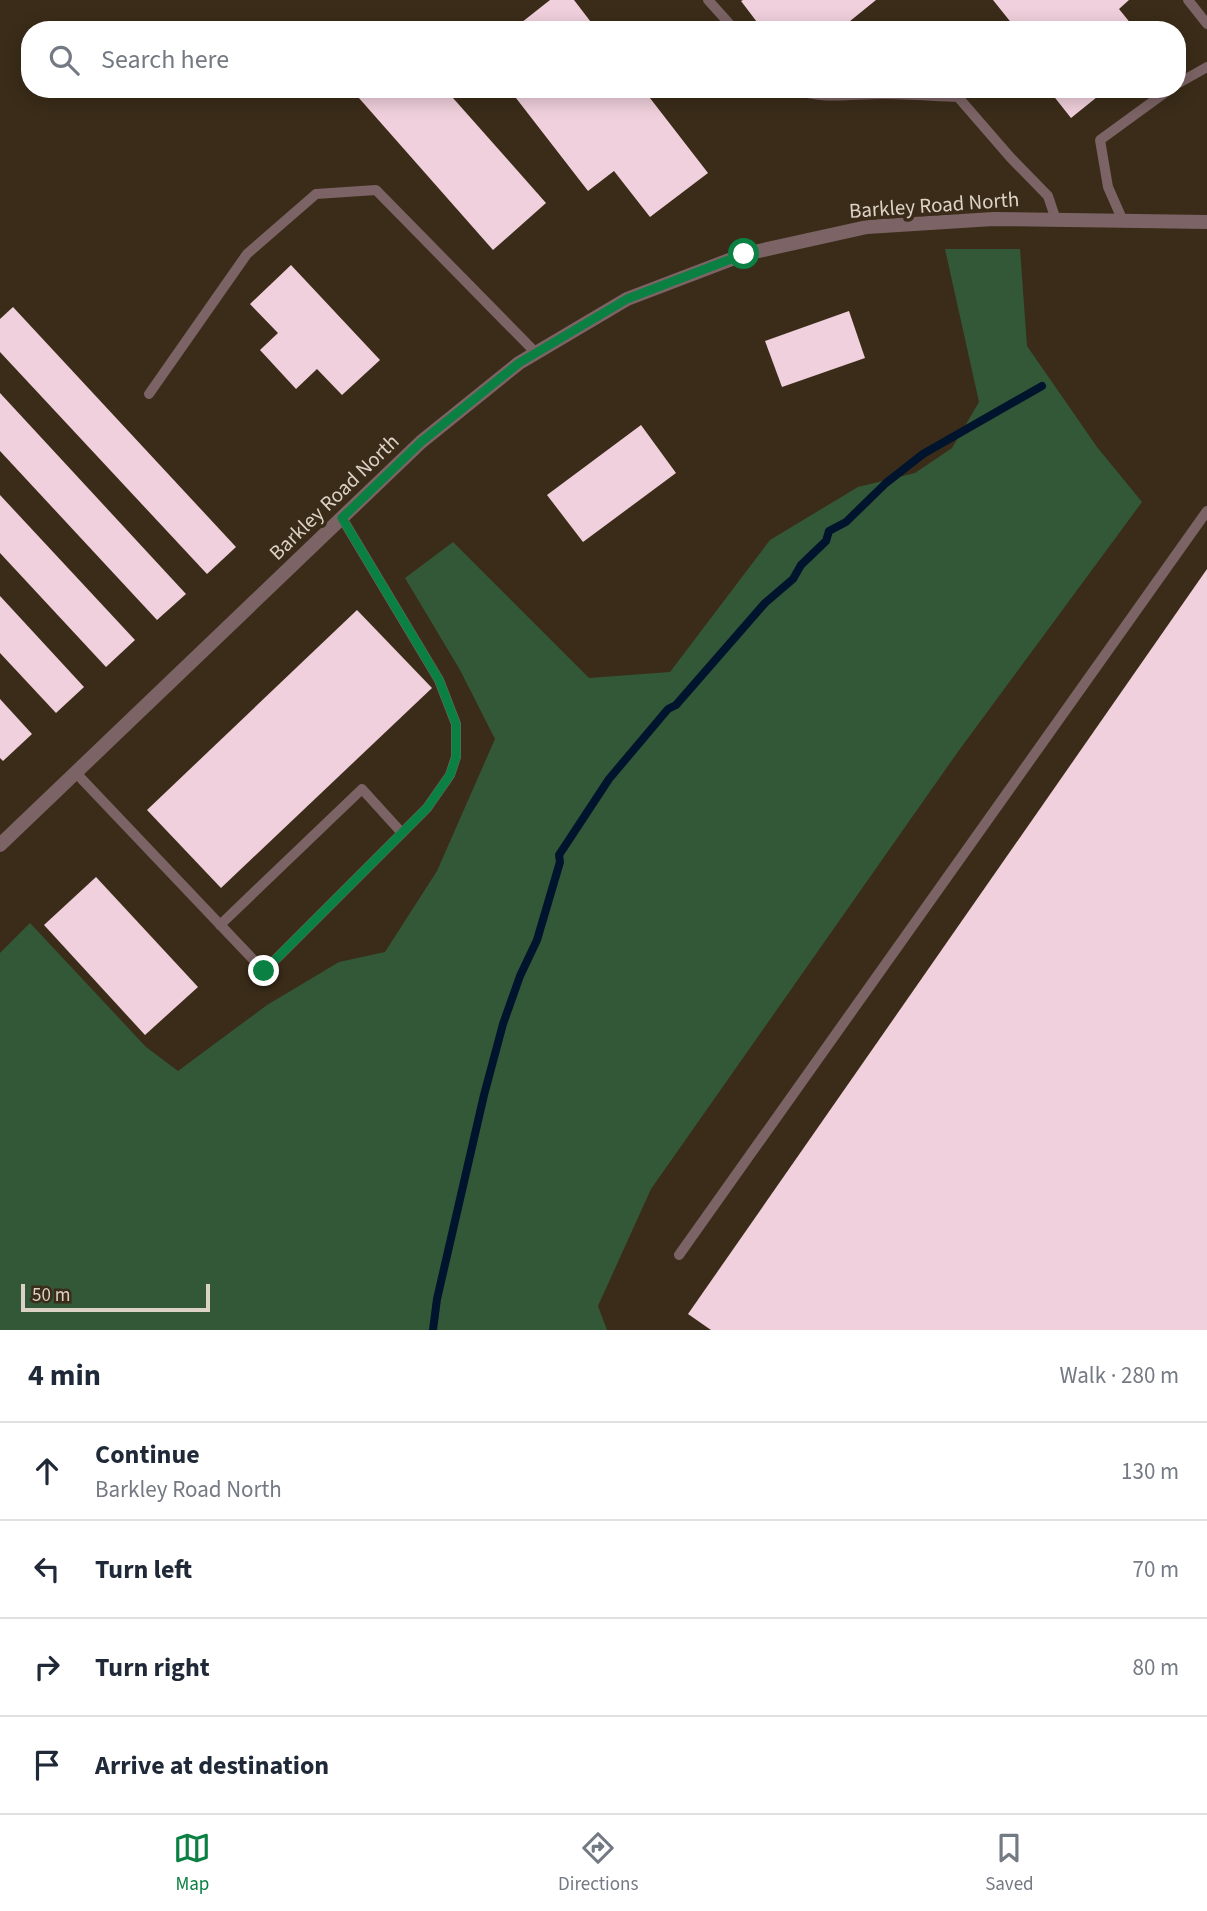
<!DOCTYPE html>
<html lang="en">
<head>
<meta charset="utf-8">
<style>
	:root { --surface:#fff; --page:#f6f6f7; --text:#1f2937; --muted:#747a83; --line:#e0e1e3; --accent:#0b8043 }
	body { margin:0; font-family:"Source Sans 3",sans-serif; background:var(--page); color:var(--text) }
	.scale { position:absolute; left:21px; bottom:18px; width:189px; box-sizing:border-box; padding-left:7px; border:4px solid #dcd2c6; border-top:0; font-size:19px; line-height:24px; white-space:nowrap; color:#dcd2c6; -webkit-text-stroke:5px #3b2c19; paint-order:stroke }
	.stop { position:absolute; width:21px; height:21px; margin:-16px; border:5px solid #0b8043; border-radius:50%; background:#fff }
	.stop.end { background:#0b8043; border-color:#fff; box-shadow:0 2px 7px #0008 }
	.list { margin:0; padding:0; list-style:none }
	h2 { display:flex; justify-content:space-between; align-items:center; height:91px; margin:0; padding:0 28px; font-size:30px }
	h2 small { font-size:23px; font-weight:400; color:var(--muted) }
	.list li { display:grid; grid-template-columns:46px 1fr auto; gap:21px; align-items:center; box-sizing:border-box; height:98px; padding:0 28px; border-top:2px solid var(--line) }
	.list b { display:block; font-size:26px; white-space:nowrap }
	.list p { margin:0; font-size:23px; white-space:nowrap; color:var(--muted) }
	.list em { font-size:23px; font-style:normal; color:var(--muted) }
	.icon { flex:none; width:38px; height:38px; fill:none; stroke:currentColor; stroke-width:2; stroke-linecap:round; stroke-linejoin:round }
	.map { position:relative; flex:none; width:1207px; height:1330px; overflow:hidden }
	.search { position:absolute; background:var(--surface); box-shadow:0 4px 18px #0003; left:21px; right:21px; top:21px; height:77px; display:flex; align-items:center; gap:18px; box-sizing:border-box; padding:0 24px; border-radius:28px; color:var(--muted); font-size:26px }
	.sheet { height:483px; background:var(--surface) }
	nav { display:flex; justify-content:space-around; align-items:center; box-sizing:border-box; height:98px; border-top:2px solid var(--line); background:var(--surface); font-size:19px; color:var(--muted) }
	nav a { display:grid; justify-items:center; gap:4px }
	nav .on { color:var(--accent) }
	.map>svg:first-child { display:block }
	.green { fill:#335837 }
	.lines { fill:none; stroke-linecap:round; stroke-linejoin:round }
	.stream { stroke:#00142d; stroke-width:8 }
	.building { fill:#f0d0dc }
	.service { stroke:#7c6365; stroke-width:10 }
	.minor { stroke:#7c6365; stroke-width:14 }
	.route { stroke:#0b8043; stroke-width:9 }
	.labels { text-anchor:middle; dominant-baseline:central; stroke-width:7; stroke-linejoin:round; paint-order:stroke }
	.street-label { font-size:21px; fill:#dcd2c6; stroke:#3b2c19 }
</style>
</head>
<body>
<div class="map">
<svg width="1207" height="1330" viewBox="0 0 1207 1330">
	<rect width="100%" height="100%" fill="#3b2c19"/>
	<polygon class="green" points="945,249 1020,249 1027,346 1097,447 1142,502 957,753 651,1189 598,1306 607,1330 0,1330 0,953 30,923 146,1047 178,1071 267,1005 339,962 385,952 437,871 495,739 460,670 405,578 453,542 589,678 670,672 770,540 858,487 915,473 952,448 979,402"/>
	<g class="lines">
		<polyline class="stream" points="433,1330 437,1299 484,1095 503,1024 520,976 537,940 560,862 559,855 609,779 668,709 676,705 765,603 793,579 801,565 826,541 829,531 846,522 886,483 923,454 1042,386"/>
	</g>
	<g class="building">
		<polygon points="550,0 574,0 597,30 512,30"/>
		<polygon points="743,0 876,0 839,30 763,30 741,1"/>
		<polygon points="993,0 1129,0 1119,9 1136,30 1017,30"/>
		<polygon points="351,89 445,89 546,203 493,250"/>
		<polygon points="509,89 643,89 708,173 650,217 614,171 588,191"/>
		<polygon points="1048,89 1107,89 1071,118"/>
		<polygon points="291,265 380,360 342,395 317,369 296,389 260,350 278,333 250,304"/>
		<polygon points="13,307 236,547 207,574 0,352 0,319"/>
		<polygon points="849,311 865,358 782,387 765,341"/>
		<polygon points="0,393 186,594 157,620 0,451"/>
		<polygon points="641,425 676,473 583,542 547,495"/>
		<polygon points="0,495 135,640 106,667 0,553"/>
		<polygon points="1207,569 1207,1330 711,1330 688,1314"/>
		<polygon points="0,596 84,687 56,713 0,653"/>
		<polygon points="357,610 432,688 221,888 147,810"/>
		<polygon points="0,699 32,734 3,761 0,758"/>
		<polygon points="96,877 198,987 145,1035 44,925"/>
	</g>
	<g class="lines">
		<g class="service">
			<polyline points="708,0 735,30"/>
			<polyline points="1188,0 1207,24"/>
			<polyline points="1177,84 1207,67"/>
			<path d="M795 89C822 100 854 94 882 94 907 94 932 96 958 97L1010 157 1048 196 1056 220"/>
			<polyline points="1123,221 1108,187 1100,140 1170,89"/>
			<polyline points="149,394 247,254 316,194 376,190 536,353"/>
			<polyline points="76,773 264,971 427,808 450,775 456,757 456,724 439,680 342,518"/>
			<polyline points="220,925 362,789 402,833"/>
			<polyline points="679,1255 1207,511"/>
		</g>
		<polyline class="minor" points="0,845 421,442 519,363 627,299 745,254 867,227 993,219 1207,222"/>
	</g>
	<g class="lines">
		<polyline class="route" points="264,971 427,808 450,775 456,757 456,724 439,680 342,518 421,442 519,363 627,299 744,254"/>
	</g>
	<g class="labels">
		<g class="street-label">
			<text transform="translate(934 205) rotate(-4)">Barkley Road North</text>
			<text transform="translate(334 497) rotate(-44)">Barkley Road North</text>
		</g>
	</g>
</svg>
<div class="scale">50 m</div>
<div class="stop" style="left:744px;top:254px"></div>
<div class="stop end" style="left:264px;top:971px"></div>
<div class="search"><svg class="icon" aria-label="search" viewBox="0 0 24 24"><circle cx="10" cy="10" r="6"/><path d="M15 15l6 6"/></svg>Search here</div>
</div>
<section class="sheet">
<h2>4 min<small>Walk · 280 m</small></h2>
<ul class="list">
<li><svg class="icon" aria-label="ahead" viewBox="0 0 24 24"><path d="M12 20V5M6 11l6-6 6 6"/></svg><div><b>Continue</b><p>Barkley Road North</p></div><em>130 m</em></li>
<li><svg class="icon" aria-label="left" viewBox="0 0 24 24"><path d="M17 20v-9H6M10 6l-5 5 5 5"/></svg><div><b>Turn left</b></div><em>70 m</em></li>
<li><svg class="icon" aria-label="right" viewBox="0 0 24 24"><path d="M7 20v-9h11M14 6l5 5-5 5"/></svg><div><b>Turn right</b></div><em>80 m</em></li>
<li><svg class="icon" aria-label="arrive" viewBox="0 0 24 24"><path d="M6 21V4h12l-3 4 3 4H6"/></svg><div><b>Arrive at destination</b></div></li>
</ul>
</section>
<nav>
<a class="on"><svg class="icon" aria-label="map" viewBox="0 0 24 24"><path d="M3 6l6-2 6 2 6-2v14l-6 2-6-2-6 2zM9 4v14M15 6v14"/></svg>Map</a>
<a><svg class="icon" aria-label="directions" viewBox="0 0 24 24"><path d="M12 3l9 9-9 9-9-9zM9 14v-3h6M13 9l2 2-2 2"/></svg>Directions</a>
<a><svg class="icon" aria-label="saved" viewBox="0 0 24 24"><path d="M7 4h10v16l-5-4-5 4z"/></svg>Saved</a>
</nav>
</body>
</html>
